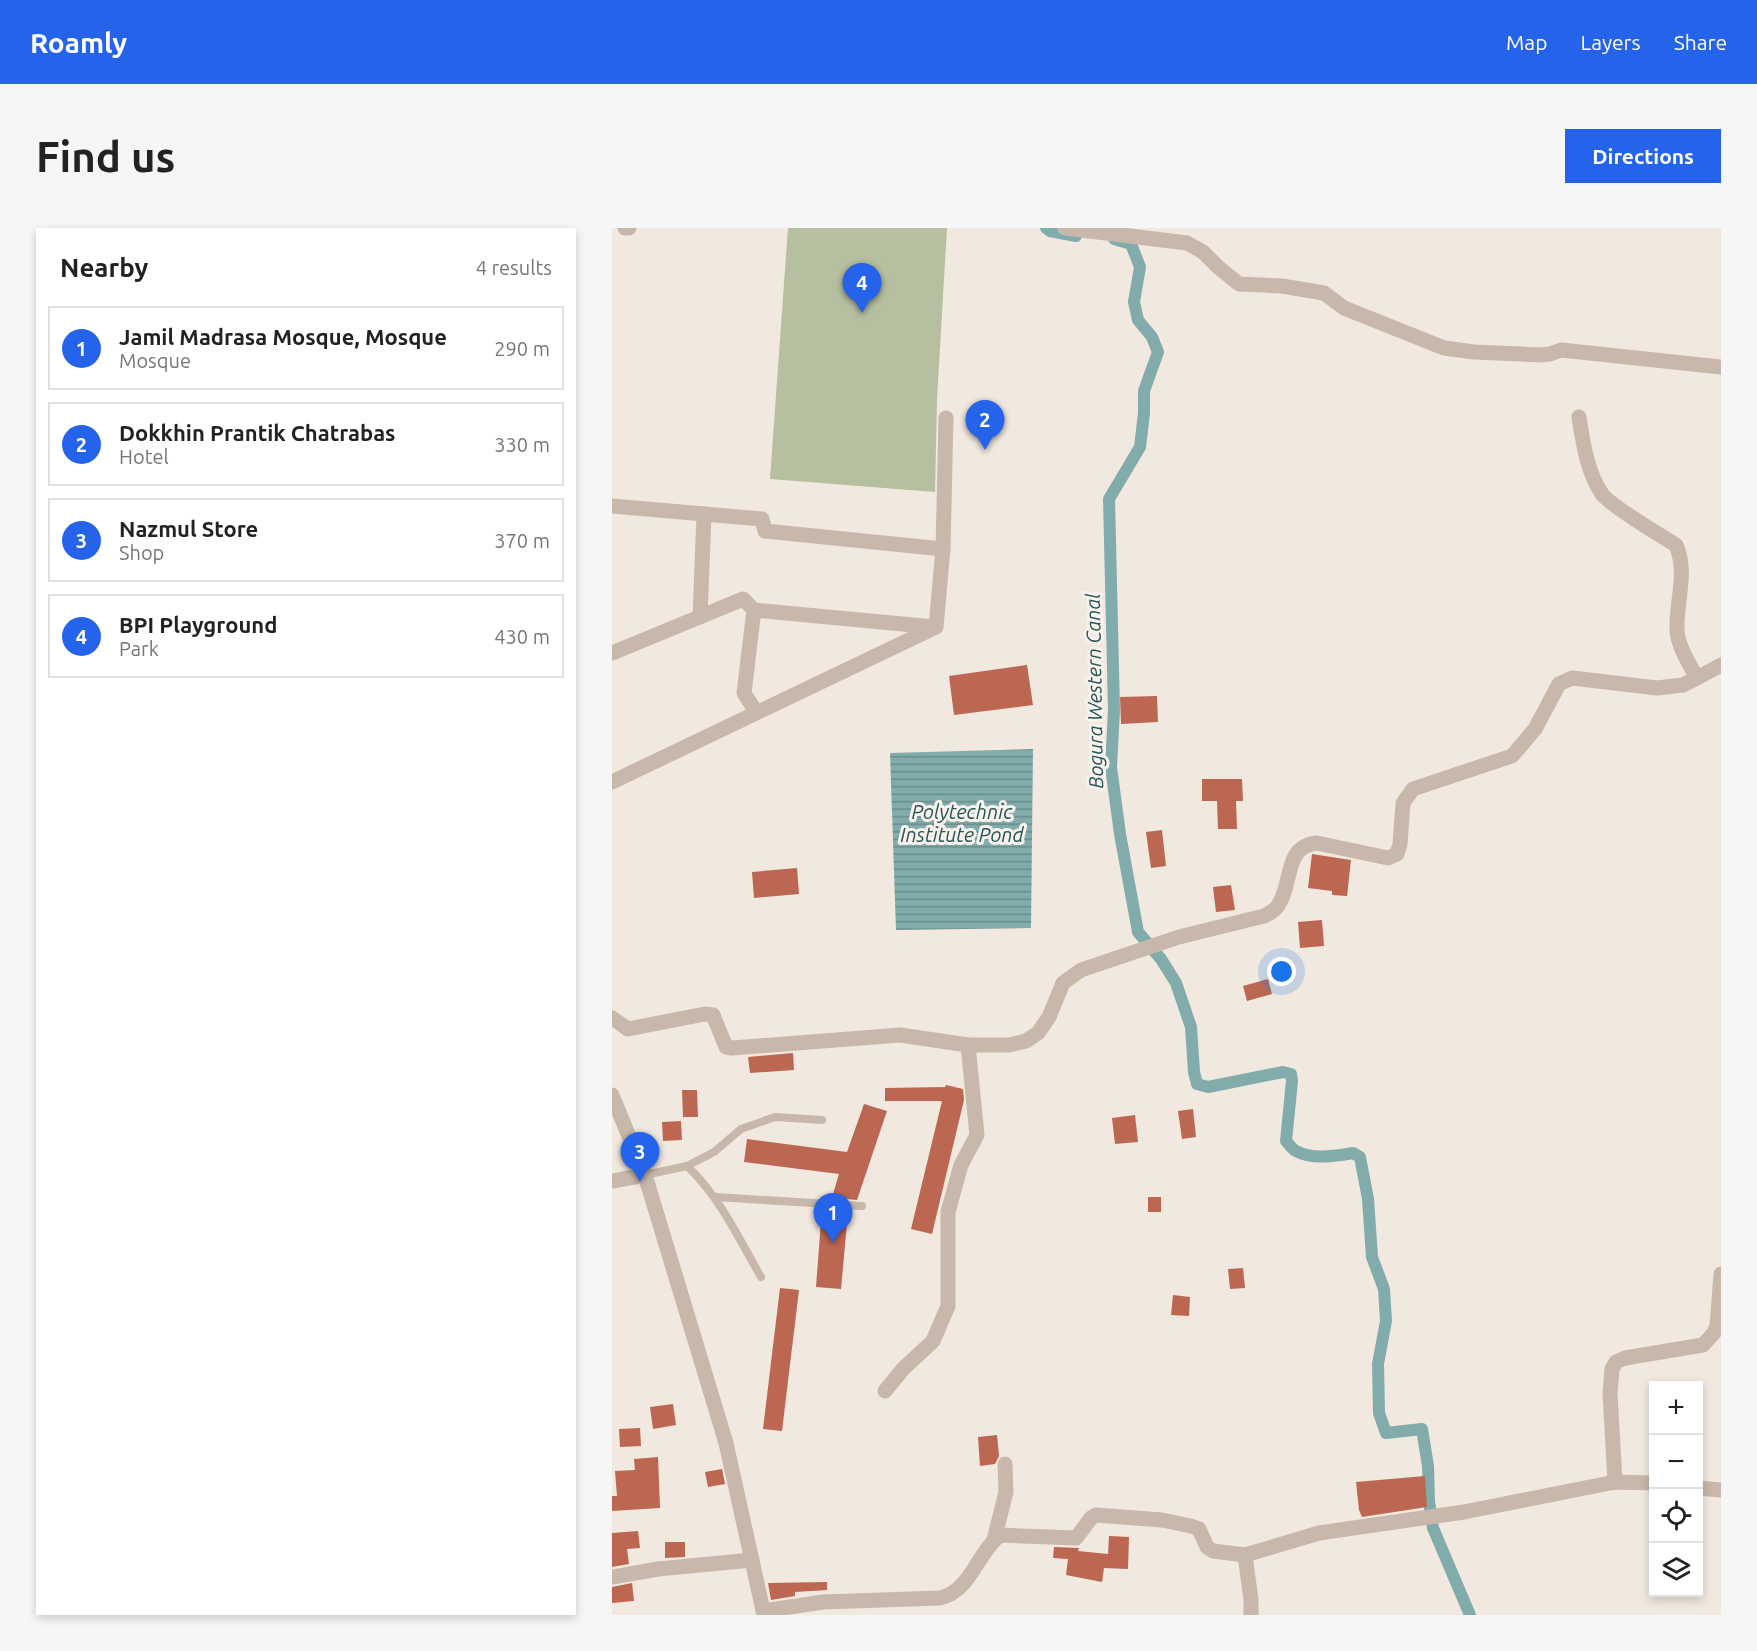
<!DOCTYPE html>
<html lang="en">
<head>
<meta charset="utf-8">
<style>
	:root { --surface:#fff; --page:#f6f6f6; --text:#222; --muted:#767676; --line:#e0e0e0; --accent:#2563eb }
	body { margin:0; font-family:Ubuntu,sans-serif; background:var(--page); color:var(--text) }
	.controls { position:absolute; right:18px; bottom:18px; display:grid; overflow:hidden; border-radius:0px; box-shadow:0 3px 9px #0003 }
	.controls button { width:54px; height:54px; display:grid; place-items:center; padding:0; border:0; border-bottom:2px solid var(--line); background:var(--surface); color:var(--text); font:30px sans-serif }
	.you { position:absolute; left:670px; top:744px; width:21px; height:21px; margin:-15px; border:4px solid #fff; border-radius:50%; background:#1a73e8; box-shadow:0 0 0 9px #1a73e833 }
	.badge { display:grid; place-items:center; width:39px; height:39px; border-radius:50%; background:var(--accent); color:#fff; font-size:20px; font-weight:700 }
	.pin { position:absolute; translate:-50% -50px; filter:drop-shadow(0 2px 3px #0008) }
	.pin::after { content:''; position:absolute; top:32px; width:21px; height:18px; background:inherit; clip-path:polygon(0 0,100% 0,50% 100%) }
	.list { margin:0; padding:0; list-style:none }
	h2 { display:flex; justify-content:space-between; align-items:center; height:78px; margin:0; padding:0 24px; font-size:26px }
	h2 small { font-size:20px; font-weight:400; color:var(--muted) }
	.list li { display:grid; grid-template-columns:39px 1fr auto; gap:18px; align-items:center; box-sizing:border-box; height:84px; margin:0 12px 12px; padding:0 12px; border:2px solid var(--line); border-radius:0px }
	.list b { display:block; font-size:22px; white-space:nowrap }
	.list p { margin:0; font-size:20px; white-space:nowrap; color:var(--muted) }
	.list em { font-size:20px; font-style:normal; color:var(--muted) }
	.icon { flex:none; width:33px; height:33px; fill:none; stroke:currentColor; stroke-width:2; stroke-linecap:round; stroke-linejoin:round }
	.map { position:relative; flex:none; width:1109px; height:1387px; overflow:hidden; border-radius:0px }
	header { display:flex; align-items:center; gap:36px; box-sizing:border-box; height:84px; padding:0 30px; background:var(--accent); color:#fff }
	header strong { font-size:28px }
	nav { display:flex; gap:33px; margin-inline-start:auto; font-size:21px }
	.intro { display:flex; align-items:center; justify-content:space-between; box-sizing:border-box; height:144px; padding:0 36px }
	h1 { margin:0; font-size:42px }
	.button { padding:15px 27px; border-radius:0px; background:var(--accent); color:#fff; font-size:21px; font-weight:700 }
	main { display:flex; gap:36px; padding:0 36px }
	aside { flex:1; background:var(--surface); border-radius:0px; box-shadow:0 3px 9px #0003 }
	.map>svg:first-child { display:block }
	.park { fill:#b6bfa0 }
	.water { fill:url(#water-rules) }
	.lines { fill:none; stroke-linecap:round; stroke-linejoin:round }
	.canal { stroke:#81acab; stroke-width:12 }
	.building { fill:#bc6752 }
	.service { stroke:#c8b8ac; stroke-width:8 }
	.minor { stroke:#c8b8ac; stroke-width:15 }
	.tertiary { stroke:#c8b8ac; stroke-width:15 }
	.labels { text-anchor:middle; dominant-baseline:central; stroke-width:6; stroke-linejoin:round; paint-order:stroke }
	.water-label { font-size:20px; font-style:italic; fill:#235555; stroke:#f9f2ec }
</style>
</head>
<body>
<header>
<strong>Roamly</strong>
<nav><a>Map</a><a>Layers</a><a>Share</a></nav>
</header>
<div class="intro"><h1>Find us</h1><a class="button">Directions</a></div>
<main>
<aside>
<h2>Nearby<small>4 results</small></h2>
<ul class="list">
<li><span class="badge">1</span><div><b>Jamil Madrasa Mosque, Mosque</b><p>Mosque</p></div><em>290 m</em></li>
<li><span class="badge">2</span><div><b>Dokkhin Prantik Chatrabas</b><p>Hotel</p></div><em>330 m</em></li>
<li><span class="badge">3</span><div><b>Nazmul Store</b><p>Shop</p></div><em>370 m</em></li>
<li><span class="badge">4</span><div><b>BPI Playground</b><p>Park</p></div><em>430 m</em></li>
</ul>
</aside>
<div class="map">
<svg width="1109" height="1387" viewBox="0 0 1109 1387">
	<defs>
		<pattern id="water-rules" width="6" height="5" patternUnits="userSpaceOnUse" patternTransform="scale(1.5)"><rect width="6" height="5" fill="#81acab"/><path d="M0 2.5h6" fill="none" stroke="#6a8c8b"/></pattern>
	</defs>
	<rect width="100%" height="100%" fill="#f1e8df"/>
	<polygon class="park" points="176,0 335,0 325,171 323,264 158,251"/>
	<polygon class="water" points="421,521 419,700 284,702 278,525"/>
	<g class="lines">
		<g class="canal">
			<polyline points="434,0 438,3 464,8"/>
			<path d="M502 11 519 16 528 39 522 74 526 92 540 109 546 124 532 163V185L528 219 497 271 502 482 499 539 508 606 526 704 549 731 564 755 579 799 582 844 585 856 596 859 671 844 679 846 680 853 674 913C677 916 680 921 684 923 700 932 724 928 741 925L748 929 756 971 760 1029 772 1061 774 1093 766 1136 767 1185 774 1205 810 1201 816 1238 817 1273 821 1300 858 1387"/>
		</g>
	</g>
	<g class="building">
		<polygon points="415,437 421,477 342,487 337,448"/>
		<polygon points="545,468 546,494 509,496 508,469"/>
		<polygon points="590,551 630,551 631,573 624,573 625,601 606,601 605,573 590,573"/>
		<polygon points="550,602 554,638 539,640 534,604"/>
		<polygon points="700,626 739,632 735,668 720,667 720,663 696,660"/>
		<polygon points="185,640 187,666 142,670 140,644"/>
		<polygon points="619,657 623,682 604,684 601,659"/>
		<polygon points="710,692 712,718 688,720 686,694"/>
		<polygon points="656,751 660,766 635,773 631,758"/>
		<polygon points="181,825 182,842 138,845 136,829"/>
		<polygon points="334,857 351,861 352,872 320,1006 299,1001 330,873 273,873 273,860 333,859"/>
		<polygon points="70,862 85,862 86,889 71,889"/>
		<polygon points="252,876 275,883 245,972 235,971 221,966 227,946 132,934 135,911 235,924"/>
		<polygon points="581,881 584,909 570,911 566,883"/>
		<polygon points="523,887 526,914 503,916 500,890"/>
		<polygon points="69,893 70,912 51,913 50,894"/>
		<rect x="536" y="969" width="13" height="15"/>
		<polygon points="209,993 235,995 229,1061 204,1059"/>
		<polygon points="631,1040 633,1060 618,1061 616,1041"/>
		<polygon points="168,1060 187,1062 170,1203 151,1201"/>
		<polygon points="561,1067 578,1069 577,1088 559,1087"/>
		<polygon points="61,1176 64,1197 41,1201 38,1179"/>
		<polygon points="28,1200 29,1218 8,1219 7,1201"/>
		<polygon points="385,1207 387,1228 383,1236 368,1238 366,1209"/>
		<polygon points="46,1229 48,1280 0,1283 0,1268 5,1268 3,1243 23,1242 22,1231"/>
		<polygon points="110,1241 113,1256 96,1259 93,1244"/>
		<polygon points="813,1248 815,1279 750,1289 747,1282 744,1254"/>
		<polygon points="26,1303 28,1320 15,1321 17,1336 0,1339 0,1305"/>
		<polygon points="497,1308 517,1309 516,1341 492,1340 490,1354 454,1347 456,1331 441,1330 442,1319 467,1320 466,1323 496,1326"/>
		<polygon points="53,1314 73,1314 73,1329 53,1330"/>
		<polygon points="215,1354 215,1362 183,1364 183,1368 159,1372 156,1355"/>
		<polygon points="20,1355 22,1373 0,1375 0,1359"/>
	</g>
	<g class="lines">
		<g class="service">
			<path d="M75 938C108 969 127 1011 149 1049"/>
			<polyline points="33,947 75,938 102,924 129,901 163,889 210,892"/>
			<polyline points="103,969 250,978"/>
		</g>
		<g class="minor">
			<polyline points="13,0 17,0"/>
			<polyline points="453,0 575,15 591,24 606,39 627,56 670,58 712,65 732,80 832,120 862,124 928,127 938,126 949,122 1109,139"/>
			<polyline points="0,278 150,291 153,303 331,321"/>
			<polyline points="88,389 92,286"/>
			<polyline points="0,425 131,371 142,382"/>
			<polyline points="1085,450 1109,437"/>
			<polyline points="144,484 132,465 142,382 322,399"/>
			<polyline points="0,554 324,399 331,321 334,190"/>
			<path d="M0 790 16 801 93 786 101 787 114 819 120 820 288 807 356 817H397L414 813 426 805 437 789 451 755 469 742 567 709 652 688C658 685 664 682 667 676 681 654 672 618 705 615L776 630 785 626 788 616 791 575 801 561 900 528 923 501 947 456 960 450 1045 460 1071 457 1085 450C1077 435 1066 419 1065 402 1064 372 1076 345 1064 317 1048 307 1000 279 990 266 975 244 971 215 967 189"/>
			<polyline points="0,953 33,947"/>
			<polyline points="273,1163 291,1141 321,1113 336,1078 336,984 349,937 365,907 356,817"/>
			<polyline points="1003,1254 998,1165 1000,1141 1004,1134 1013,1130 1091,1117 1102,1105 1105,1098 1109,1046"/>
			<polyline points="1086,1260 1109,1262"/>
			<polyline points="382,1312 394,1264 393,1236"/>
			<polyline points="633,1327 639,1372 639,1387"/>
			<polyline points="0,1349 46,1341 140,1332"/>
			<path d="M151 1383 211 1374 328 1370C359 1363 365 1325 388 1307L464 1310 479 1290 484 1287 550 1292 579 1298 587 1301 595 1319 601 1323 633 1327 707 1305 852 1284 1003 1254 1042 1255"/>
		</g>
		<polyline class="tertiary" points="0,867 33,947 114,1215 152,1387"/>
	</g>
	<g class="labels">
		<g class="water-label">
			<text transform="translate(482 463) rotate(-91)">Bogura Western Canal</text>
			<text x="350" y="583">Polytechnic<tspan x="350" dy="23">Institute Pond</tspan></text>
		</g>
	</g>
</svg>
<div class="controls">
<button>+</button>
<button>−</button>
<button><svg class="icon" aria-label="locate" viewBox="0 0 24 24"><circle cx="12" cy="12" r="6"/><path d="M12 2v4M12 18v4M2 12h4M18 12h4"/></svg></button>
<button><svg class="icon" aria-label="layers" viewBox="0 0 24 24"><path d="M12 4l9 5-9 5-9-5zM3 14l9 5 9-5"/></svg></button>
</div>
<div class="you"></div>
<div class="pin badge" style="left:221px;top:1015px">1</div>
<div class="pin badge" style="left:373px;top:222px">2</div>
<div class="pin badge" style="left:28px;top:954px">3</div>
<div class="pin badge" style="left:250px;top:85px">4</div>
</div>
</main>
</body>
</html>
